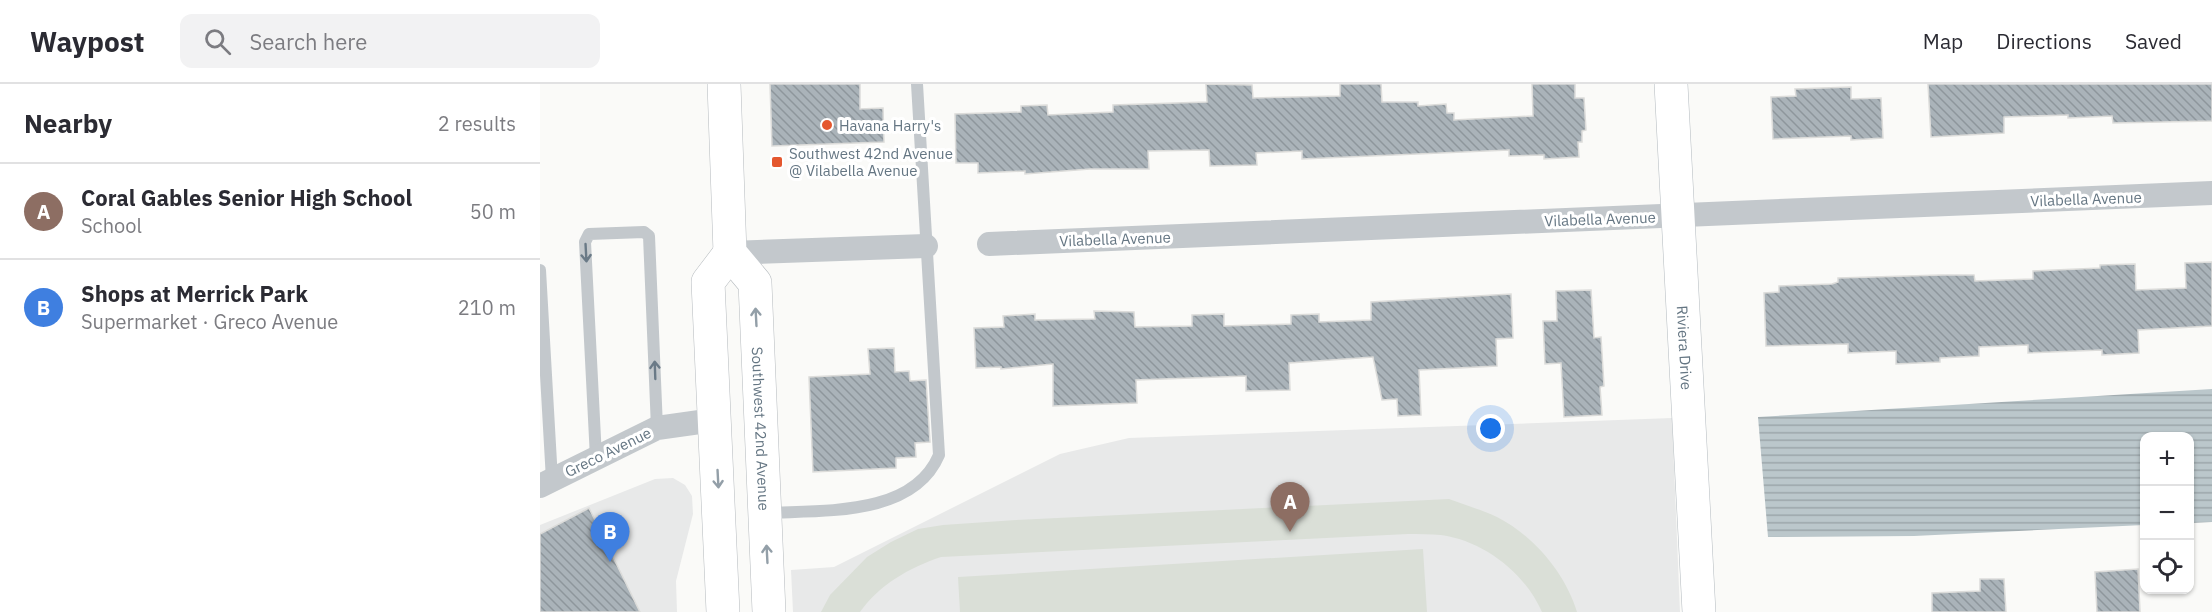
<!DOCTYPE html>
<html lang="en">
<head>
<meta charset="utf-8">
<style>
	:root { --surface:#fff; --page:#f2f2f3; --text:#2b2b33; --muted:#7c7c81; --line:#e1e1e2; --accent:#e4572e }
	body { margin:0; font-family:"IBM Plex Sans",sans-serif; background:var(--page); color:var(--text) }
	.controls { position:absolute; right:18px; bottom:18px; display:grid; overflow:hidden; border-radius:12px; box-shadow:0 2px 4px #0004 }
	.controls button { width:54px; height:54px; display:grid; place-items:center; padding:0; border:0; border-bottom:2px solid var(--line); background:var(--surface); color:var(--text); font:30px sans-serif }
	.you { position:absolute; left:951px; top:345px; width:21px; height:21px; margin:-15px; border:4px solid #fff; border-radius:50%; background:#1a73e8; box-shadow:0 0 0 9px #1a73e833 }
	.badge { display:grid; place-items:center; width:39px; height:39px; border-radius:50%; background:var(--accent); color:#fff; font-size:20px; font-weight:700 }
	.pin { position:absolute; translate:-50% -50px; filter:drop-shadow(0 2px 3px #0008) }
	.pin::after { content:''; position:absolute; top:32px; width:21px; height:18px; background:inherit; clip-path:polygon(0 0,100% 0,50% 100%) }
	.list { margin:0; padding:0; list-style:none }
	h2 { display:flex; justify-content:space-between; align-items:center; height:78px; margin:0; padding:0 24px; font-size:26px }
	h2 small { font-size:20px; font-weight:400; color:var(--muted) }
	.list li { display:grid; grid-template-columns:39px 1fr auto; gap:18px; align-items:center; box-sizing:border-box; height:96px; padding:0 24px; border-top:2px solid var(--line) }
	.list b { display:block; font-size:22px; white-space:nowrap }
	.list p { margin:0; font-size:20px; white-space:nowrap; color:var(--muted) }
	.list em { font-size:20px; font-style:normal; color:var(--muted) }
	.icon { flex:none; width:33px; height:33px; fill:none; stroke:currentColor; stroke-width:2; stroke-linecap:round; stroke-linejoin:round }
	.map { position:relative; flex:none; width:1672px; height:528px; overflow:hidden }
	header { display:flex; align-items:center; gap:36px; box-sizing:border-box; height:84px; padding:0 30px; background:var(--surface); border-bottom:2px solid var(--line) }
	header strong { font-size:28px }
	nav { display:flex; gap:33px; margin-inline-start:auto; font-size:21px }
	.search { width:420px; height:54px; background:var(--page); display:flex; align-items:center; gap:15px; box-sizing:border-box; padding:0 21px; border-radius:12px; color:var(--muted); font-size:22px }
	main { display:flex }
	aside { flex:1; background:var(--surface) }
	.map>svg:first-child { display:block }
	.built { fill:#e8e9e9 }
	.green { fill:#dadfd7 }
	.water { fill:url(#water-rules) }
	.building { fill:url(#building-back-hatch); stroke:#dcdcda; stroke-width:1.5 }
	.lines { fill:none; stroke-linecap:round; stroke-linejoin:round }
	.secondary-casing { stroke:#b3babf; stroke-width:34 }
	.primary-casing { stroke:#b5babe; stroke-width:34 }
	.lane { stroke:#c3c8cc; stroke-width:12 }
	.street { stroke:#c3c8cc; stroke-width:24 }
	.secondary { stroke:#fff; stroke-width:33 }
	.primary { stroke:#fff; stroke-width:33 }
	.oneway { stroke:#6a7a87 }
	.oneway2 { stroke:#939fa8 }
	.poi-dot { fill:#e4572e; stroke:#fff; stroke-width:2 }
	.labels { text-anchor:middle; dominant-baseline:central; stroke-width:6; stroke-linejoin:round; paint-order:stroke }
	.poi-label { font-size:15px; fill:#657683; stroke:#fff; text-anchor:start }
	.street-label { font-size:15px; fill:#657683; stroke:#fff }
</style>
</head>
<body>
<header>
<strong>Waypost</strong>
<div class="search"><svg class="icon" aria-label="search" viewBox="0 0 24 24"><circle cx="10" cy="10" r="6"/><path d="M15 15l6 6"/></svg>Search here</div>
<nav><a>Map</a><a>Directions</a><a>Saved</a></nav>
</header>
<main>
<aside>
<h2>Nearby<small>2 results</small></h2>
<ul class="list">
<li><span class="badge" style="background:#8d6e63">A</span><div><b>Coral Gables Senior High School</b><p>School</p></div><em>50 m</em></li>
<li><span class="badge" style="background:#3f7fe0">B</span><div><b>Shops at Merrick Park</b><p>Supermarket · Greco Avenue</p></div><em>210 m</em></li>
</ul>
</aside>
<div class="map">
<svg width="1672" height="528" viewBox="0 0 1672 528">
	<defs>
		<pattern id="water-rules" width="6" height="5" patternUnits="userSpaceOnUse" patternTransform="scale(1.5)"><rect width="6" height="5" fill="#bbc7cb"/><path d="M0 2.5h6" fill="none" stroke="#9ca6aa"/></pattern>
		<pattern id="building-back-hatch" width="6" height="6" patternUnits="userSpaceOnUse" patternTransform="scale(1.5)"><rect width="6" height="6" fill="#aab3b9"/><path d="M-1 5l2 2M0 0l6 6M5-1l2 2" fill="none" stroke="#8e969c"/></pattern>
	</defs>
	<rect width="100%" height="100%" fill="#fafaf8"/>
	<g class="built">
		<polygon points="1132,334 1140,528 253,528 251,486 294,483 520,370 589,354"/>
		<polygon points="133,394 145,401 152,412 153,430 136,497 137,528 0,528 0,441 115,395"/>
	</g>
	<g class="green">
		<path d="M909 415C925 421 942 426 957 433 994 452 1025 489 1037 528H1002C985 489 944 457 901 451 890 450 879 450 868 450L401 473C369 484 340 500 320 528H281L290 511 327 473 351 458 378 445 403 441 476 436Z"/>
		<polygon points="883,465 887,528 420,528 418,493"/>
	</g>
	<polygon class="water" points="1672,305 1672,438 1650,439 1650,352 1604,352 1604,441 1374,452 1228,453 1218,333"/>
	<g class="building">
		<polygon points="230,0 320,0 320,25 343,24 344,58 232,62"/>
		<polygon points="666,0 712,1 713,14 800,12 800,0 841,0 842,18 878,18 878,22 906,20 907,29 914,29 914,36 993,32 992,0 1035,0 1035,14 1044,14 1046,46 1042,47 1042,58 1038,58 1039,73 1004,75 1004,71 969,72 969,66 762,75 762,67 716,69 717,81 670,82 669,66 608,67 609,85 550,85 485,90 485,87 438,89 438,79 416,79 415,30 481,28 481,22 507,21 508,31 573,28 573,21 667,18"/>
		<polygon points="1388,0 1672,0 1672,37 1573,39 1572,32 1528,34 1528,31 1464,33 1464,49 1391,53"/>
		<polygon points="1311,3 1311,15 1341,14 1343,54 1311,56 1311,52 1233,55 1231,13 1256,12 1255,5"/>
		<polygon points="1672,178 1672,242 1598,246 1599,269 1562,271 1562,266 1488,269 1488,261 1439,263 1439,272 1400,274 1400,278 1356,280 1356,267 1308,269 1308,260 1226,262 1224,209 1239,208 1239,202 1292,200 1298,198 1298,194 1402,191 1434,191 1435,197 1493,195 1493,187 1560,184 1560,181 1595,180 1596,206 1646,204 1645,179"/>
		<polygon points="1051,206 1054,254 1061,253 1064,302 1060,303 1062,331 1024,333 1021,279 1005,280 1003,237 1017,237 1016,207"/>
		<polygon points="971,210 973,254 956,255 957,282 879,286 881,331 858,332 857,315 842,316 833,273 749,279 750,306 706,307 706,292 596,296 597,319 513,322 513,280 461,285 461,283 436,284 434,244 464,243 463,232 495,230 495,236 555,235 554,227 594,228 595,243 652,242 652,231 684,230 684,242 751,240 751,231 779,230 779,238 831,236 831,218"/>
		<polygon points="354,264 355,288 369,287 370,297 386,296 390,358 375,359 376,373 356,374 356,384 273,388 269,293 330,290 328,265"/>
		<polygon points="49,424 100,528 0,528 0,450"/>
		<polygon points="1598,485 1600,528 1557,528 1555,488"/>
		<polygon points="1440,495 1464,495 1466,528 1392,528 1392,509 1440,507"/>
	</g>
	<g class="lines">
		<defs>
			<g id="secondary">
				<path id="s1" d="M1131 0 1159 528"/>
			</g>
			<g id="primary">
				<path id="s2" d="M184 0 190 169 215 199 229 528"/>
				<polyline points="183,528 168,198 190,169"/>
			</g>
		</defs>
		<use href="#secondary" class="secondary-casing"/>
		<use href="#primary" class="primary-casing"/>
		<g class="lane">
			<polyline points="0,186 12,396"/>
			<polyline points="56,374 45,158 49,150 104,148 109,152 117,344"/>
			<path d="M226 429C282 426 373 433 399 371L377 0"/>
		</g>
		<g class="street">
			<polyline points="449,160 1672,109"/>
			<polyline points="190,169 386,162"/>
			<polyline points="0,402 117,344 174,336"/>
		</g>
		<use href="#secondary" class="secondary"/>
		<use href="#primary" class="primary"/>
	</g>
	<defs><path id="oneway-shaft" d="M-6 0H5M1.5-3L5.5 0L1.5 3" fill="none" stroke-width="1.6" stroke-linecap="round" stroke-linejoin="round" transform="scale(1.5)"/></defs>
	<g class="oneway">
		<use href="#oneway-shaft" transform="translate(46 169) rotate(87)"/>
		<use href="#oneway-shaft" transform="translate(115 286) rotate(-92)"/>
	</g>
	<g class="oneway2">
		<use href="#oneway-shaft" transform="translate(216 233) rotate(-93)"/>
		<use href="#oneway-shaft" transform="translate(178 395) rotate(87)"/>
		<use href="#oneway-shaft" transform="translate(227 470) rotate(-93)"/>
	</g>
	<g class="poi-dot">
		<circle cx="287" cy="41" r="6"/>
		<rect x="231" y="72" width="12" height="12" rx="3"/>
	</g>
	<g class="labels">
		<g class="poi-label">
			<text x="299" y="41">Havana Harry's</text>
			<text x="249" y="69">Southwest 42nd Avenue<tspan x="249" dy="17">@ Vilabella Avenue</tspan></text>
		</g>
		<g class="street-label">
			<text transform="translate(1546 115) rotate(-2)">Vilabella Avenue</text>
			<text transform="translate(1060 135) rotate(-2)">Vilabella Avenue</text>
			<text transform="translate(575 155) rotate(-2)">Vilabella Avenue</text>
			<text stroke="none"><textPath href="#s1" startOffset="264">Riviera Drive</textPath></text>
			<text stroke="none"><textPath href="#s2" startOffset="354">Southwest 42nd Avenue</textPath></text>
			<text transform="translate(68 368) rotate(-26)">Greco Avenue</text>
		</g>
	</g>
</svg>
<div class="controls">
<button>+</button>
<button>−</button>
<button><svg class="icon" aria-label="locate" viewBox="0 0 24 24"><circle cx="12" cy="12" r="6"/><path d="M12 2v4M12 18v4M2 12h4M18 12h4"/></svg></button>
</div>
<div class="you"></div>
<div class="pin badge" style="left:750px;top:448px;background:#8d6e63">A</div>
<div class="pin badge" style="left:70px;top:478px;background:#3f7fe0">B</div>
</div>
</main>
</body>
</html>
